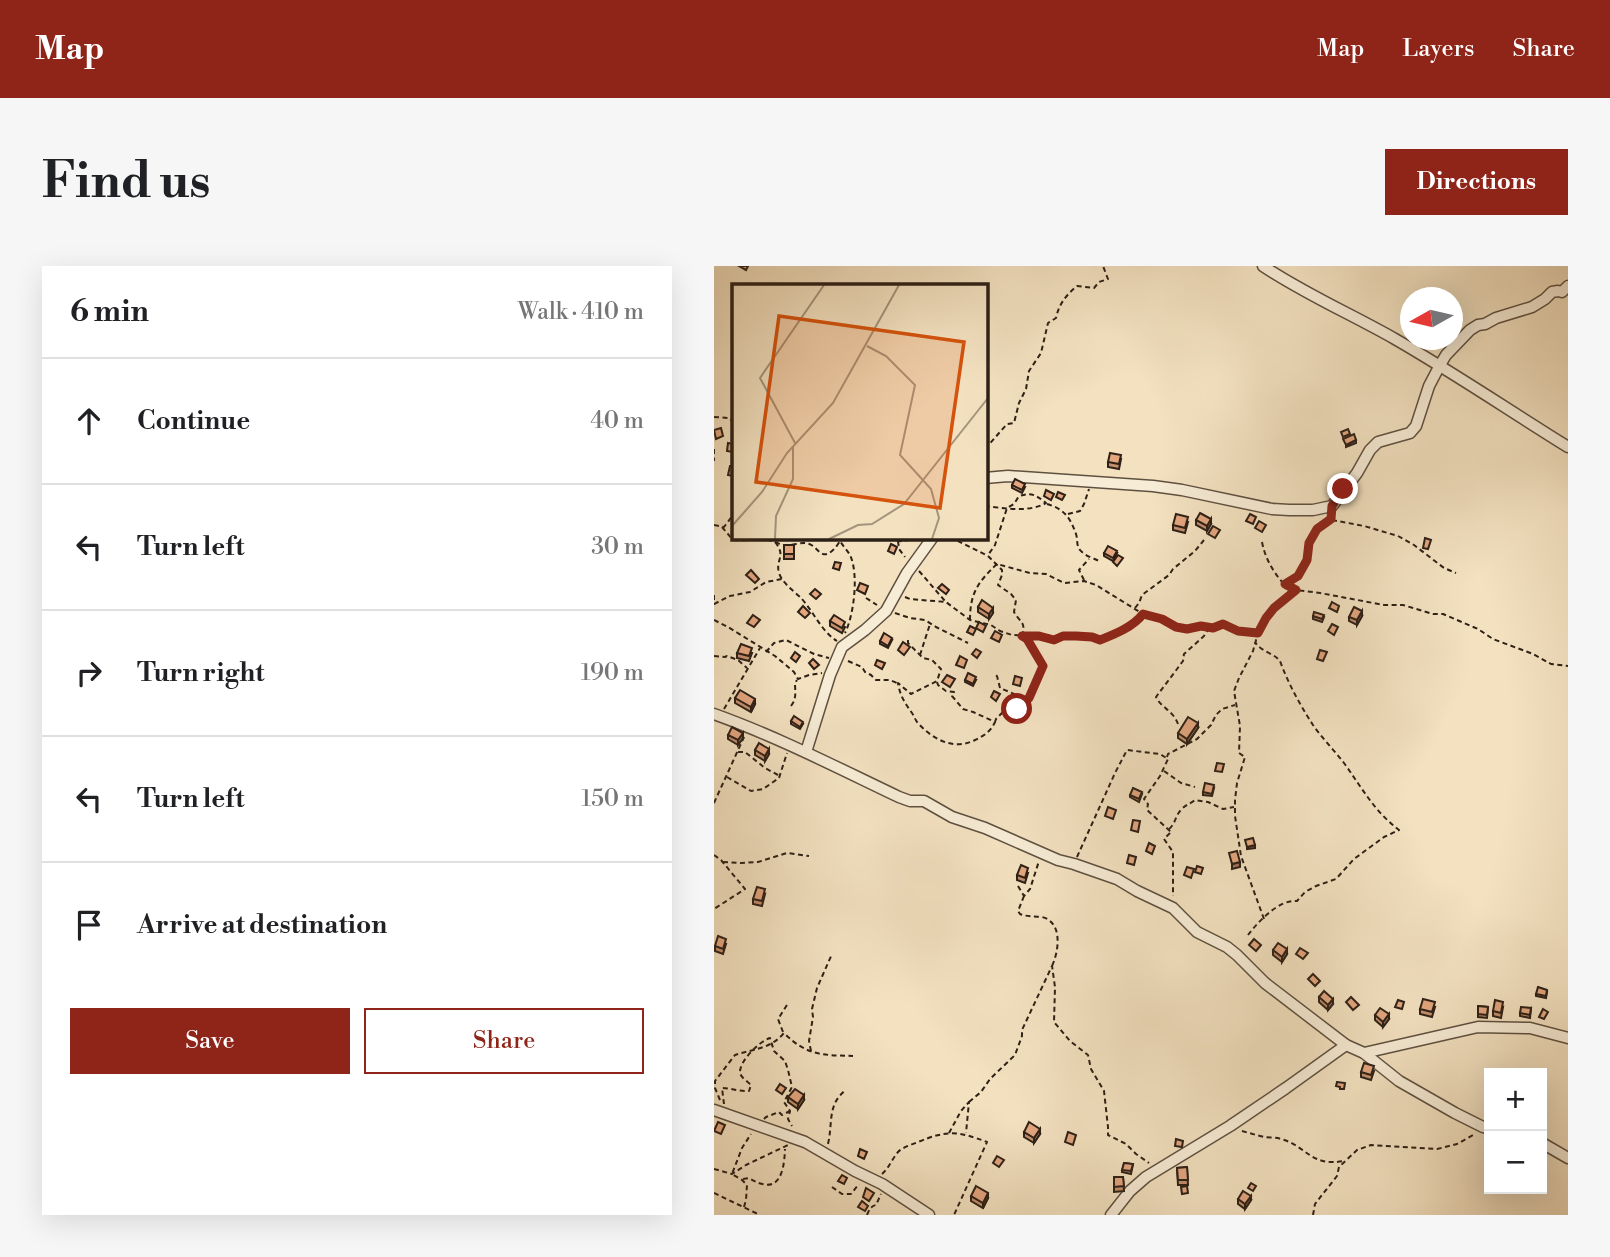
<!DOCTYPE html>
<html lang="en">
<head>
<meta charset="utf-8">
<style>
	:root { --surface:#fff; --page:#f6f6f6; --text:#202124; --muted:#757577; --line:#e0e0e0; --accent:#8f2418 }
	body { margin:0; font-family:"Libre Bodoni",serif; background:var(--page); color:var(--text) }
	.controls { position:absolute; right:21px; bottom:21px; display:grid; overflow:hidden; border-radius:0px; box-shadow:0 7px 28px #0002 }
	.controls button { width:63px; height:63px; display:grid; place-items:center; padding:0; border:0; border-bottom:2px solid var(--line); background:var(--surface); color:var(--text); font:35px sans-serif }
	.compass { position:absolute; left:686px; top:21px; width:63px; height:63px; border-radius:50%; background:var(--surface); box-shadow:0 7px 28px #0002; rotate:262deg }
	.stop { position:absolute; width:21px; height:21px; margin:-16px; border:5px solid #8f2418; border-radius:50%; background:#fff }
	.stop.end { background:#8f2418; border-color:#fff; box-shadow:0 2px 7px #0008 }
	.list { margin:0; padding:0; list-style:none }
	h2 { display:flex; justify-content:space-between; align-items:center; height:91px; margin:0; padding:0 28px; font-size:30px }
	h2 small { font-size:23px; font-weight:400; color:var(--muted) }
	.list li { display:grid; grid-template-columns:46px 1fr auto; gap:21px; align-items:center; box-sizing:border-box; height:126px; padding:0 28px; border-top:2px solid var(--line) }
	.list b { display:block; font-size:26px; white-space:nowrap }
	.list em { font-size:23px; font-style:normal; color:var(--muted) }
	.actions { display:flex; gap:14px; padding:21px 28px }
	.actions a { flex:1; padding:16px 0; border:2px solid var(--accent); border-radius:0px; text-align:center; font-size:24px; color:var(--accent) }
	.actions .main { background:var(--accent); color:#fff }
	.icon { flex:none; width:38px; height:38px; fill:none; stroke:currentColor; stroke-width:2; stroke-linecap:round; stroke-linejoin:round }
	.map { position:relative; flex:none; width:854px; height:949px; overflow:hidden; border-radius:0px }
	header { display:flex; align-items:center; gap:42px; box-sizing:border-box; height:98px; padding:0 35px; background:var(--accent); color:#fff }
	header strong { font-size:33px }
	nav { display:flex; gap:38px; margin-inline-start:auto; font-size:24px }
	.intro { display:flex; align-items:center; justify-content:space-between; box-sizing:border-box; height:168px; padding:0 42px }
	h1 { margin:0; font-size:49px }
	.button { padding:18px 32px; border-radius:0px; background:var(--accent); color:#fff; font-size:24px; font-weight:700 }
	main { display:flex; gap:42px; padding:0 42px }
	aside { flex:1; background:var(--surface); border-radius:0px; box-shadow:0 7px 28px #0002 }
	.map>svg:first-child { display:block }
	.lines { fill:none; stroke-linecap:round; stroke-linejoin:round }
	.minor-casing { stroke:#5e5040; stroke-width:13 }
	.path { stroke:#2d2016; stroke-width:2; stroke-dasharray:5 3.5; stroke-linecap:butt }
	.minor { stroke:#f7ecd6; stroke-width:10 }
	.wall { fill:#c48f6d; stroke:#2d2016; stroke-width:2 }
	.shaded-wall { fill:#a07459; stroke:#2d2016; stroke-width:2 }
	.building { fill:#e4a67f; stroke:#2d2016; stroke-width:2 }
	.route { stroke:#8f2418; stroke-width:9 }
	.inset-road { fill:none; stroke:#a4947c; stroke-width:2 }
	.view { fill:#d5530d; fill-opacity:0.15; stroke:#d5530d; stroke-width:3.5 }
	.inset-edge { fill:none; stroke:#2d2016; stroke-width:3.5 }
</style>
</head>
<body>
<header>
<strong>Map</strong>
<nav><a>Map</a><a>Layers</a><a>Share</a></nav>
</header>
<div class="intro"><h1>Find us</h1><a class="button">Directions</a></div>
<main>
<aside>
<h2>6 min<small>Walk · 410 m</small></h2>
<ul class="list">
<li><svg class="icon" aria-label="ahead" viewBox="0 0 24 24"><path d="M12 20V5M6 11l6-6 6 6"/></svg><div><b>Continue</b></div><em>40 m</em></li>
<li><svg class="icon" aria-label="left" viewBox="0 0 24 24"><path d="M17 20v-9H6M10 6l-5 5 5 5"/></svg><div><b>Turn left</b></div><em>30 m</em></li>
<li><svg class="icon" aria-label="right" viewBox="0 0 24 24"><path d="M7 20v-9h11M14 6l5 5-5 5"/></svg><div><b>Turn right</b></div><em>190 m</em></li>
<li><svg class="icon" aria-label="left" viewBox="0 0 24 24"><path d="M17 20v-9H6M10 6l-5 5 5 5"/></svg><div><b>Turn left</b></div><em>150 m</em></li>
<li><svg class="icon" aria-label="arrive" viewBox="0 0 24 24"><path d="M6 21V4h12l-3 4 3 4H6"/></svg><div><b>Arrive at destination</b></div></li>
</ul>
<div class="actions"><a class="main">Save</a><a>Share</a></div>
</aside>
<div class="map">
<svg width="854" height="949" viewBox="0 0 854 949">
	<rect width="100%" height="100%" fill="#f3e1c0"/>
	<filter id="stains"><feTurbulence type="fractalNoise" baseFrequency=".00286" numOctaves="4"/><feColorMatrix values="0 0 0 0 .2 0 0 0 0 .09 0 0 0 0 .02 0 0 0 .5 -.17"/></filter>
	<radialGradient id="worn" r=".72"><stop offset=".6" stop-color="#630" stop-opacity="0"/><stop offset="1" stop-color="#630" stop-opacity=".3"/></radialGradient>
	<g class="lines">
		<defs>
			<g id="minor">
				<path d="M549 0C591 28 637 48 681 73 740 107 796 145 854 181"/>
				<polyline points="271,212 294,210 439,220 468,224 558,243 575,244 599,244 618,240 643,207 656,184 664,176 696,167 702,160 715,120 726,99 732,89 756,64 764,59 771,58 782,52 818,41 831,33 838,26 844,25 848,26 854,20"/>
				<path d="M0 448C64 471 124 502 185 531L196 535H210L238 551 271 562 344 594 360 598 403 613 423 625 459 642 483 666 513 681 523 689 551 717 632 779 650 787 685 815 741 847 769 861 775 862"/>
				<polyline points="92,486 116,409 128,381 151,364 172,345 193,307 219,271"/>
				<polyline points="650,787 764,761 816,762 854,772"/>
				<polyline points="0,844 91,876 141,905 168,918 215,949"/>
				<polyline points="828,877 854,892"/>
				<polyline points="397,949 416,925 432,911 516,860 572,822 632,779"/>
			</g>
		</defs>
		<use href="#minor" class="minor-casing"/>
		<g class="path">
			<polyline points="0,151 15,152 19,156"/>
			<polyline points="0,183 0,195"/>
			<path d="M271 183 293 158 300 157 305 137 312 123 315 105 327 87 334 57 342 52C345 38 352 29 363 20L380 22 385 16 394 13 389 0"/>
			<path d="M333 238C350 243 356 251 362 268 364 274 362 279 366 284 371 290 379 292 385 295"/>
			<path d="M271 240C289 242 315 247 332 237 322 229 318 226 305 230L300 238 293 242 281 279 274 289"/>
			<polyline points="354,248 366,245 370,238 375,223"/>
			<polyline points="617,251 617,253 603,263 595,277 593,294 584,310 571,318 582,324 606,327 670,339 689,339 719,348 729,348 764,363 779,373 819,388 837,398 854,400"/>
			<polyline points="618,254 650,260 684,270 700,279 730,302 742,307"/>
			<polyline points="0,259 10,261 19,249"/>
			<path d="M8 261 19 274C30 275 41 273 52 274 59 274 63 277 68 279 76 280 84 277 90 277 100 277 103 286 109 288 116 290 123 280 126 275 129 280 133 284 136 289 145 308 140 349 131 367"/>
			<path d="M175 271C184 277 191 276 200 271"/>
			<path d="M236 271 274 290 288 304V309L284 319 297 328 302 334 300 346C307 358 312 355 308 370L313 373 329 400 315 432 311 435 305 430 286 422 283 410 280 408"/>
			<polyline points="184,275 185,283 191,291"/>
			<path d="M61 276C73 291 61 293 65 307 68 317 81 326 87 332 100 346 107 365 123 375"/>
			<path d="M548 276C551 292 559 306 570 318"/>
			<polyline points="205,305 231,335"/>
			<polyline points="370,314 365,304 375,293"/>
			<polyline points="0,329 0,339"/>
			<path d="M191 331 196 333 232 336 256 354 277 359 286 365 298 369 325 370 340 374 349 370 378 371 386 374C401 368 418 361 429 348"/>
			<polyline points="152,332 163,339"/>
			<polyline points="0,338 16,330 36,326 52,316 68,313"/>
			<polyline points="421,342 425,337 428,329 455,309 459,303 481,285 490,274"/>
			<polyline points="181,347 196,352 211,354 222,361 254,377"/>
			<polyline points="0,354 14,361 61,390 80,406 84,413 95,409 108,407"/>
			<path d="M256 354C256 327 264 316 283 298L316 307 332 308 350 317 370 315 382 319 429 348 448 353 462 361 473 363 487 360 499 362 509 358 524 365 543 367"/>
			<path d="M194 374V377L209 392 218 394 227 403 223 415 197 428 184 417C186 430 191 437 198 447 200 450 201 453 203 456 218 473 239 485 261 474 270 470 277 465 281 456"/>
			<polyline points="52,386 60,377 72,374 100,388 115,392"/>
			<polyline points="206,389 216,358"/>
			<polyline points="0,390 11,391 13,390 24,394 33,402"/>
			<polyline points="134,395 148,401 151,406 157,409 162,414 176,414 183,417"/>
			<polyline points="223,416 224,419 232,425 240,426 238,430 249,443 259,446 281,456 282,453 291,444 303,443 310,436"/>
			<path d="M77 440C83 432 81 426 81 417L83 414"/>
			<polyline points="10,443 46,382"/>
			<path d="M464 458C459 444 447 442 442 431L469 395 470 388 490 370 495 362"/>
			<polyline points="24,486 31,486 51,502 64,509"/>
			<polyline points="453,491 454,488 483,473 497,459 502,449 508,443 521,439"/>
			<polyline points="450,505 467,517 481,521"/>
			<polyline points="13,511 37,525 49,523 65,512 73,487"/>
			<polyline points="0,537 30,471"/>
			<path d="M455 563C462 557 461 550 467 544 471 539 476 538 481 534L494 536 509 543 520 541"/>
			<polyline points="456,567 450,573 459,586 459,630"/>
			<polyline points="0,589 7,594 31,623 0,643"/>
			<polyline points="363,591 401,507 413,484 446,488 454,493 446,510 430,533 434,538 433,544 457,566"/>
			<polyline points="9,596 28,597 44,596 73,587 95,590"/>
			<polyline points="304,620 310,630 316,623 325,595"/>
			<path d="M310 630 304 645 306 648C313 651 320 650 328 651 349 656 345 685 338 700"/>
			<polyline points="550,653 527,590 521,550 521,534 523,517 531,491 525,487 526,460 520,425 525,412 539,385 544,367 552,352 560,343 582,324"/>
			<path d="M534 669C544 656 565 633 583 635L591 626 602 620 622 613 640 593 670 571 685 564C660 545 648 522 630 497 620 484 608 472 599 459 586 439 574 417 566 395 560 387 547 386 541 376"/>
			<polyline points="69,766 64,753 73,739"/>
			<polyline points="97,785 95,775 99,751 98,743 103,722 118,688"/>
			<path d="M6 834 1 822V815L21 789C39 783 57 783 70 767 93 790 108 789 139 790"/>
			<polyline points="255,836 267,826 276,813 301,789 308,770 308,764 338,700 341,721 340,756 356,775 374,789 377,803 390,825 394,861 394,869 412,878 422,888 435,897"/>
			<path d="M10 838 8 822C17 822 27 826 35 825L37 819C33 815 26 811 26 806 26 794 46 775 56 772L60 785 71 795 74 804 78 821 70 836 76 845 74 853 78 860"/>
			<polyline points="50,853 52,851 65,846 68,849 76,845"/>
			<path d="M528 865C535 867 542 869 550 871 555 872 562 871 567 873 593 880 596 901 630 895"/>
			<polyline points="235,867 247,845 255,836 252,867"/>
			<path d="M114 878C119 857 113 838 132 824"/>
			<polyline points="0,903 18,908 32,899 74,879"/>
			<path d="M168 908C175 902 178 893 184 886 189 881 197 879 204 876 233 864 244 865 273 876L240 949"/>
			<path d="M29 913 35 912C64 930 70 909 71 883"/>
			<polyline points="118,921 128,928 137,928 145,918"/>
			<polyline points="0,927 46,949"/>
			<polyline points="30,941 32,934 33,919 28,914 18,908 28,882 37,868"/>
			<path d="M153 949C155 944 157 940 162 939L167 928"/>
			<polyline points="599,949 601,938 623,910 625,901 643,884 657,879 723,883 743,878 761,868"/>
		</g>
		<use href="#minor" class="minor"/>
	</g>
	<g class="wall">
		<polygon points="407,193 405,203 394,201 394,196"/>
		<polygon points="298,219 311,221 308,227 298,222"/>
		<polygon points="482,254 497,258 493,265 482,259"/>
		<polygon points="474,256 471,267 459,264 459,259"/>
		<rect x="70" y="279" width="10" height="14"/>
		<polygon points="390,287 403,287 399,295 390,290"/>
		<polygon points="264,341 279,347 275,353 264,346"/>
		<polygon points="599,350 610,351 608,356 599,353"/>
		<polygon points="648,350 643,359 635,355 635,351"/>
		<polygon points="116,355 131,361 128,367 116,360"/>
		<polygon points="178,374 174,382 166,378 166,375"/>
		<polygon points="23,387 38,387 35,395 23,392"/>
		<polygon points="251,414 262,414 259,420 251,416"/>
		<polygon points="21,432 41,438 37,446 21,437"/>
		<polygon points="77,455 89,458 86,463 77,458"/>
		<polygon points="484,462 473,478 464,472 464,467"/>
		<polygon points="14,469 29,472 24,479 14,473"/>
		<polygon points="41,484 55,488 51,495 41,489"/>
		<polygon points="500,522 498,530 489,529 489,526"/>
		<polygon points="428,528 425,536 416,531 416,529"/>
		<polygon points="314,607 311,617 303,614 303,609"/>
		<polygon points="51,628 48,640 39,638 39,633"/>
		<polygon points="12,678 9,688 1,685 1,680"/>
		<polygon points="559,684 573,688 568,696 559,689"/>
		<polygon points="833,726 832,732 822,730 822,728"/>
		<polygon points="605,731 619,738 614,744 605,736"/>
		<polygon points="764,740 774,741 773,752 764,751"/>
		<polygon points="721,741 718,751 706,748 706,743"/>
		<polygon points="789,741 787,752 779,750 779,745"/>
		<polygon points="817,742 816,752 806,750 806,747"/>
		<polygon points="661,749 675,753 669,761 661,754"/>
		<polygon points="660,805 657,814 647,811 647,806"/>
		<polygon points="74,831 90,834 84,843 74,836"/>
		<polygon points="310,866 326,868 320,877 310,871"/>
		<polygon points="410,897 419,898 417,908 408,906"/>
		<polygon points="473,901 474,919 464,919 463,902"/>
		<polygon points="400,911 409,911 410,925 400,926"/>
		<polygon points="257,930 274,932 269,942 257,935"/>
		<polygon points="524,933 537,934 531,943 524,938"/>
	</g>
	<g class="shaded-wall">
		<polygon points="642,174 642,177 632,181 632,179"/>
		<polygon points="497,253 497,258 493,265 493,260"/>
		<polygon points="279,342 279,347 275,353 275,348"/>
		<polygon points="648,345 648,350 643,359 643,354"/>
		<polygon points="41,433 41,438 37,446 37,441"/>
		<polygon points="484,457 484,462 473,478 473,473"/>
		<polygon points="29,467 29,472 24,479 24,474"/>
		<polygon points="55,483 55,488 51,495 51,490"/>
		<polygon points="541,579 541,582 533,583 533,581"/>
		<polygon points="526,596 526,601 518,603 518,598"/>
		<polygon points="573,683 573,688 568,696 568,691"/>
		<polygon points="619,733 619,738 614,744 614,739"/>
		<polygon points="675,748 675,753 669,761 669,756"/>
		<polygon points="90,829 90,834 84,843 84,838"/>
		<polygon points="326,863 326,868 320,877 320,872"/>
		<polygon points="274,927 274,932 269,942 269,937"/>
		<polygon points="537,930 537,934 531,943 531,938"/>
	</g>
	<g class="building">
		<polygon points="25,0 34,0 32,4"/>
		<polygon points="7,162 9,170 2,173 0,164"/>
		<polygon points="634,163 636,168 629,171 627,166"/>
		<polygon points="640,168 642,174 632,179 629,173"/>
		<polygon points="14,177 19,178 19,186 13,185"/>
		<polygon points="396,187 407,189 405,198 394,196"/>
		<polygon points="16,200 19,200 19,210 14,209"/>
		<polygon points="301,213 311,218 308,224 298,219"/>
		<polygon points="332,224 340,228 337,234 330,230"/>
		<polygon points="344,226 351,229 348,234 342,231"/>
		<polygon points="486,247 497,253 493,260 482,254"/>
		<polygon points="462,248 474,251 471,262 459,259"/>
		<polygon points="536,248 542,251 539,258 532,255"/>
		<polygon points="545,255 552,259 548,266 541,262"/>
		<polygon points="499,260 506,264 501,272 494,268"/>
		<polygon points="711,272 717,274 714,283 709,282"/>
		<polygon points="177,278 183,281 180,288 174,285"/>
		<rect x="70" y="279" width="10" height="9"/>
		<polygon points="394,280 403,285 399,292 390,287"/>
		<polygon points="404,289 409,292 403,300 399,296"/>
		<polygon points="121,296 127,297 125,304 119,302"/>
		<polygon points="37,304 45,313 41,317 32,309"/>
		<polygon points="146,317 154,320 151,328 143,324"/>
		<polygon points="228,318 235,324 232,328 224,322"/>
		<polygon points="101,323 107,328 102,333 96,328"/>
		<polygon points="268,334 279,342 275,348 264,341"/>
		<polygon points="618,336 625,340 623,346 615,342"/>
		<polygon points="89,340 96,347 91,352 84,346"/>
		<polygon points="640,341 648,345 643,354 635,351"/>
		<polygon points="600,346 610,349 608,353 599,350"/>
		<polygon points="39,349 46,354 40,361 33,357"/>
		<polygon points="120,349 131,356 128,362 116,355"/>
		<polygon points="265,356 272,360 269,366 262,362"/>
		<polygon points="618,358 624,361 620,369 614,365"/>
		<polygon points="256,360 262,363 259,369 253,366"/>
		<polygon points="281,365 288,369 285,376 277,372"/>
		<polygon points="170,367 178,372 174,380 166,375"/>
		<polygon points="189,376 196,381 190,389 184,384"/>
		<polygon points="27,378 38,382 35,390 23,387"/>
		<polygon points="262,383 267,386 263,392 258,388"/>
		<polygon points="606,384 613,386 609,395 603,393"/>
		<polygon points="81,386 86,390 82,396 77,392"/>
		<polygon points="246,390 253,394 250,402 242,399"/>
		<polygon points="99,393 105,399 100,403 95,397"/>
		<polygon points="163,394 171,397 168,403 161,399"/>
		<polygon points="254,407 262,411 259,418 251,414"/>
		<polygon points="233,409 241,413 236,421 228,416"/>
		<polygon points="301,410 308,412 306,420 299,418"/>
		<polygon points="26,424 41,433 37,441 21,432"/>
		<polygon points="280,425 286,428 282,435 277,431"/>
		<polygon points="80,450 89,456 86,461 77,455"/>
		<polygon points="474,451 484,457 473,473 464,467"/>
		<polygon points="18,461 29,467 24,474 14,469"/>
		<polygon points="45,477 55,483 51,490 41,484"/>
		<polygon points="503,497 510,498 508,506 501,505"/>
		<polygon points="491,517 500,519 498,528 489,526"/>
		<polygon points="419,522 428,526 425,533 416,529"/>
		<polygon points="394,541 402,544 399,553 391,550"/>
		<polygon points="419,554 426,555 424,566 417,564"/>
		<polygon points="539,572 541,579 533,581 531,574"/>
		<polygon points="435,577 441,580 438,588 432,585"/>
		<polygon points="523,585 526,596 518,598 515,587"/>
		<polygon points="415,589 422,591 420,599 413,597"/>
		<polygon points="307,599 314,602 311,612 303,609"/>
		<polygon points="483,600 489,602 487,608 481,606"/>
		<polygon points="473,601 480,603 477,612 470,609"/>
		<polygon points="43,621 51,623 48,635 39,633"/>
		<polygon points="4,670 12,673 9,683 1,680"/>
		<polygon points="540,673 547,679 542,685 535,679"/>
		<polygon points="564,677 573,683 568,691 559,684"/>
		<polygon points="586,682 594,687 589,693 582,688"/>
		<polygon points="599,708 606,715 601,720 594,713"/>
		<polygon points="824,721 833,724 832,730 822,728"/>
		<polygon points="610,725 619,733 614,739 605,731"/>
		<polygon points="637,731 645,739 639,744 632,736"/>
		<polygon points="709,733 721,736 718,746 706,743"/>
		<polygon points="684,734 690,736 688,743 681,741"/>
		<polygon points="781,734 789,736 787,747 779,745"/>
		<polygon points="764,740 774,741 773,749 764,748"/>
		<polygon points="807,741 817,742 816,749 806,747"/>
		<polygon points="666,742 675,748 669,756 661,749"/>
		<polygon points="829,743 834,746 830,753 825,751"/>
		<polygon points="650,797 660,800 657,809 647,806"/>
		<polygon points="623,816 631,817 630,823 626,823 626,821 622,820"/>
		<polygon points="66,818 72,822 68,828 62,824"/>
		<polygon points="81,823 90,829 84,838 74,831"/>
		<polygon points="4,856 11,859 7,868 0,865"/>
		<polygon points="315,856 326,863 320,872 310,866"/>
		<polygon points="354,866 362,869 359,879 351,876"/>
		<polygon points="462,873 469,875 468,881 461,880"/>
		<polygon points="146,883 153,886 150,893 144,890"/>
		<polygon points="283,890 290,894 285,901 279,897"/>
		<polygon points="410,897 419,898 417,905 408,904"/>
		<polygon points="473,901 474,914 464,914 463,902"/>
		<polygon points="128,909 133,912 130,918 124,915"/>
		<polygon points="400,911 409,911 410,920 400,921"/>
		<polygon points="537,917 542,920 539,925 534,922"/>
		<polygon points="262,920 274,927 269,937 257,930"/>
		<polygon points="473,920 474,927 468,928 467,921"/>
		<polygon points="152,922 160,927 155,935 149,931"/>
		<polygon points="529,925 537,930 531,938 524,933"/>
		<polygon points="148,935 154,940 151,945 144,941"/>
	</g>
	<g class="lines">
		<path class="route" d="M303 443 315 432 329 400 313 373 308 370H325L340 374 349 370H362L378 371 386 374C401 368 419 361 429 348L448 353 462 361 473 363 487 360 499 362 509 358 524 365 544 367 552 352 560 342 582 324 571 318 584 310 593 294 595 277 603 263 617 253 618 240 629 223"/>
	</g>
	<g transform="translate(18 18)">
		<rect width="256" height="256" fill="#f3e1c0"/>
		<path class="inset-road" d="M135 62 154 72 183 101 168 171 199 205 207 234 200 255M63 159 28 94 92 1M0 242 30 208 55 169 101 119 167 1M43 255 44 232 61 195V162M97 255 126 241 140 240 172 220 256 114"/>
		<path class="view" d="M47 32 232 58 208 224 24 198Z"/>
		<rect width="256" height="256" class="inset-edge"/>
	</g>
	<rect width="100%" height="100%" filter="url(#stains)"/>
	<rect width="100%" height="100%" fill="url(#worn)"/>
</svg>
<div class="controls">
<button>+</button>
<button>−</button>
</div>
<svg class="compass" viewBox="-18 -18 36 36"><path d="M0-13l5 13h-10z" fill="#e53935"/><path d="M0 13l5-13h-10z" fill="#757577"/></svg>
<div class="stop" style="left:303px;top:443px"></div>
<div class="stop end" style="left:629px;top:223px"></div>
</div>
</main>
</body>
</html>
